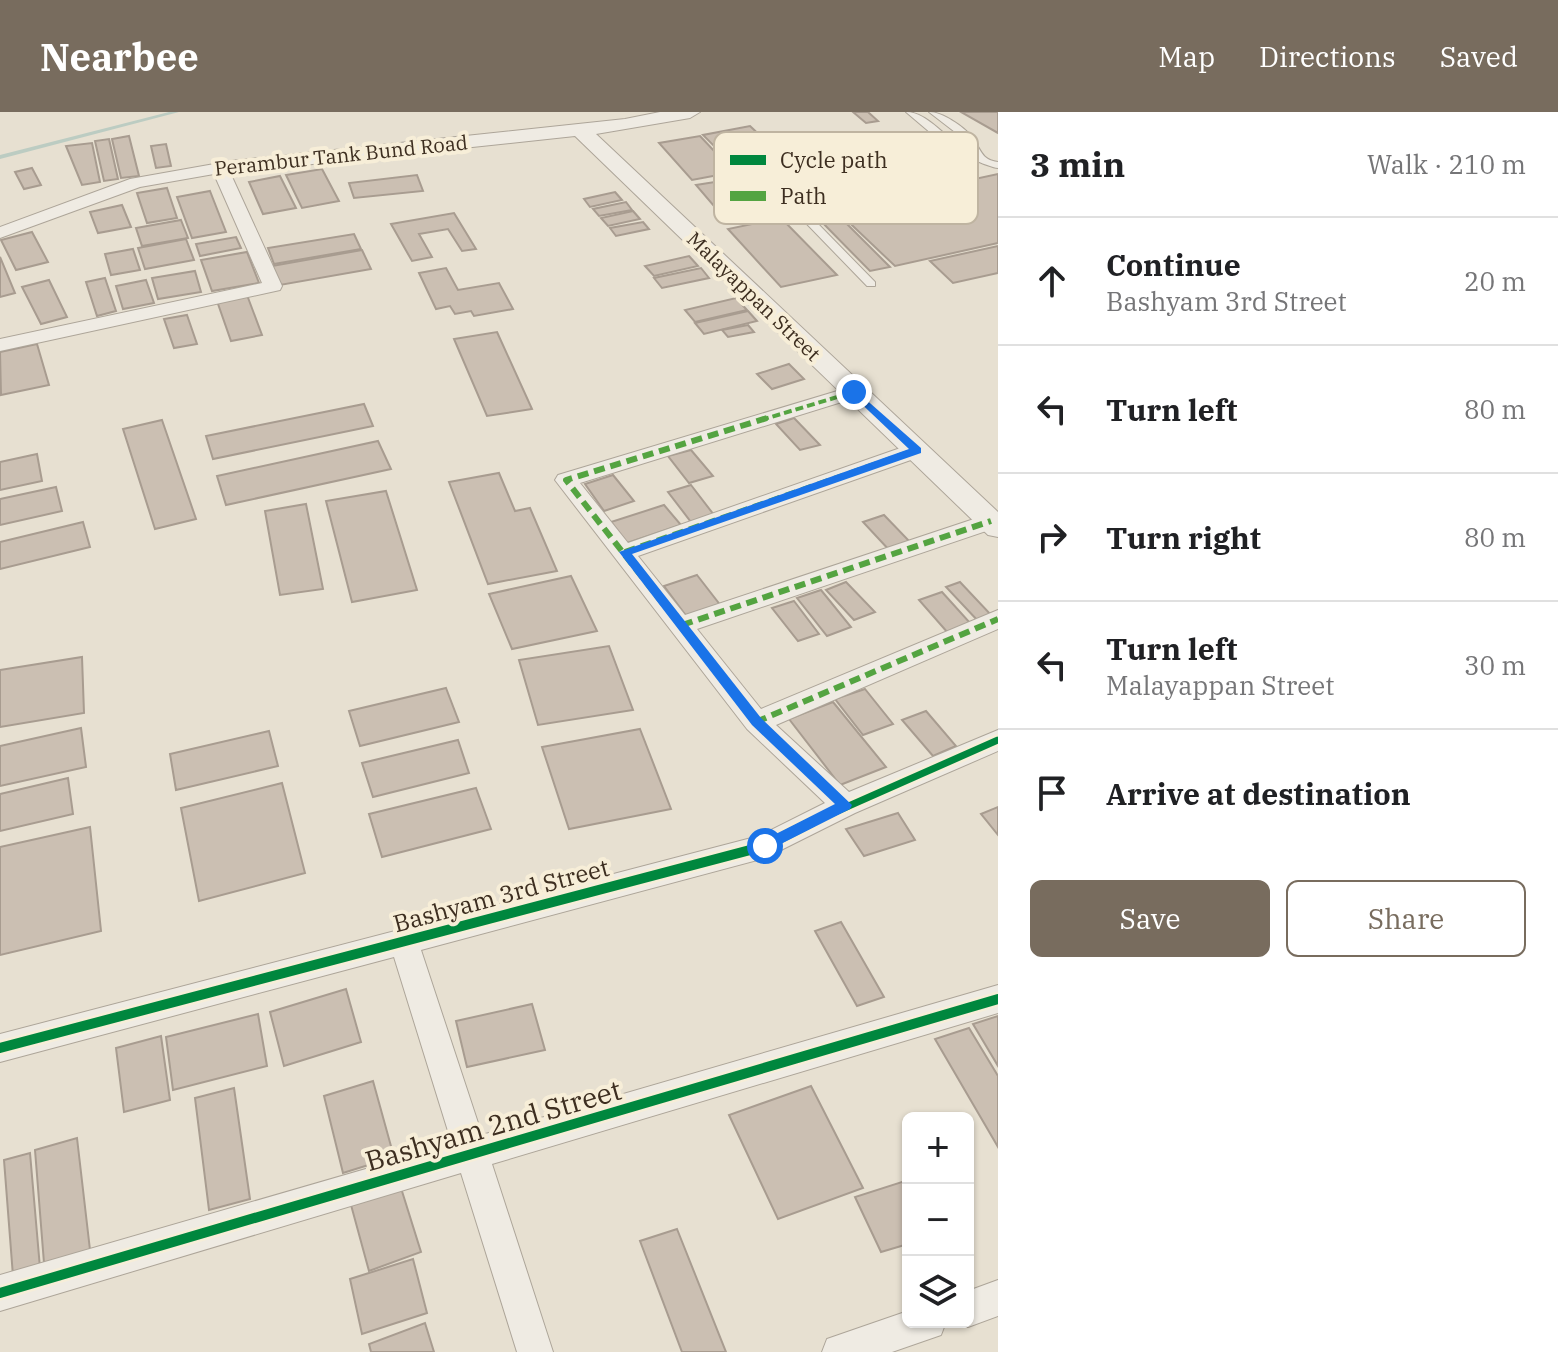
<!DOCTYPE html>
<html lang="en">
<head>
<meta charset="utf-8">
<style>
	:root { --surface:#fff; --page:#f2f2f2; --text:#202124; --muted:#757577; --line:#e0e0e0; --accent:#786c5e }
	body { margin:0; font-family:"IBM Plex Serif",serif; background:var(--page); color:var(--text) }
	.controls { position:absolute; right:24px; bottom:24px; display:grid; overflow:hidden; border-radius:12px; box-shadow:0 2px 6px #0004 }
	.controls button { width:72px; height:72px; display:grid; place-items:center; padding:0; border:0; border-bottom:2px solid var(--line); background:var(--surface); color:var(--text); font:40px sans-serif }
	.stop { position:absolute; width:24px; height:24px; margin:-18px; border:6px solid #1a73e8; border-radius:50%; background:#fff }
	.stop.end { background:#1a73e8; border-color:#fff; box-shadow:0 2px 8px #0008 }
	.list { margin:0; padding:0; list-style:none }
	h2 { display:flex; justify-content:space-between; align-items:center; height:104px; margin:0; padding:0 32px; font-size:34px }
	h2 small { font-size:26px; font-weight:400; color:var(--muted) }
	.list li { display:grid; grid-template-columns:52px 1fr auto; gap:24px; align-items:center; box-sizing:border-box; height:128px; padding:0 32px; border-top:2px solid var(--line) }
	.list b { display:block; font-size:30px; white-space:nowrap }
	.list p { margin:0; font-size:26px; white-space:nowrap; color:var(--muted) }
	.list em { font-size:26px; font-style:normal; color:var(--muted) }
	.actions { display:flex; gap:16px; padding:24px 32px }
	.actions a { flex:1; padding:18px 0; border:2px solid var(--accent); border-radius:12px; text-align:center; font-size:28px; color:var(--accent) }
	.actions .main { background:var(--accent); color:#fff }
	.icon { flex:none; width:44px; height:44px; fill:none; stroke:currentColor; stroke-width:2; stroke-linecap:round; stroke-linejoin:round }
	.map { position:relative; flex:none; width:998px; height:1240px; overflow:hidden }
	header { display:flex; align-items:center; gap:48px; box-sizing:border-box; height:112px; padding:0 40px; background:var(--accent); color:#fff }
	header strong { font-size:38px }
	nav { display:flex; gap:44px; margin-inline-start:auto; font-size:28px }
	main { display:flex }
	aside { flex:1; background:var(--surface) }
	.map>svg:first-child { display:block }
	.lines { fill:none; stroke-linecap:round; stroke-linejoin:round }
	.stream { fill:#bcccc2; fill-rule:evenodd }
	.building { fill:#cbbfb2; stroke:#a89c90; stroke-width:2 }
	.service-casing { stroke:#ada599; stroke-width:2 }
	.minor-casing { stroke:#ada599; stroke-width:2 }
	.tertiary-casing { stroke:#ada599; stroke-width:2 }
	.service { fill:#efebe3; fill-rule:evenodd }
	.minor { fill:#efebe3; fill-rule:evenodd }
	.tertiary { fill:#efebe3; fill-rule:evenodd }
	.quiet-far1 { stroke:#54a441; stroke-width:4; stroke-dasharray:8 4; stroke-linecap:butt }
	.quiet { stroke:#54a441; stroke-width:6; stroke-dasharray:11 6; stroke-linecap:butt }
	.cycleway-far1-casing { stroke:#f7eed8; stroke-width:12 }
	.cycleway-casing { stroke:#f7eed8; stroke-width:15 }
	.cycleway-far1 { stroke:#00873e; stroke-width:7 }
	.cycleway { stroke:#00873e; stroke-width:10 }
	.route { fill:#1a73e8 }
	.labels { text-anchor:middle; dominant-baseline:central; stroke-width:8; stroke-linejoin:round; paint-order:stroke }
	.far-street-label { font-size:20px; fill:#3d2e20; stroke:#f7eed8 }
	.street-label { font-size:24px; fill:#3d2e20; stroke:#f7eed8 }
	.near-street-label { font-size:28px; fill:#3d2e20; stroke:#f7eed8 }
	.key { fill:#f7eed8; stroke:#bfb4a1; stroke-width:2 }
	.key-label { font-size:22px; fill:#3d2e20 }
</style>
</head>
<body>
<header>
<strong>Nearbee</strong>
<nav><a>Map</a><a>Directions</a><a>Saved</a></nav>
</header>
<main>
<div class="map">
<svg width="998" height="1240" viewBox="0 0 998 1240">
	<rect width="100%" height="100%" fill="#e7e0d1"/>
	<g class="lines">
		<polygon class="stream" points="169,0 179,0 0,47 0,43"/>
	</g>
	<g class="building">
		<polygon points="853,0 868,0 878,9 866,11"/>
		<polygon points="961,0 998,0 998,21"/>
		<polygon points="750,14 787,49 739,59 703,23"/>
		<polygon points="129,24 139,64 121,66 112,27"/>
		<polygon points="700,24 734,60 692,68 659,31"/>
		<polygon points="109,27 118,67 104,69 95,29"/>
		<polygon points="92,31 100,70 82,73 66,34"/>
		<polygon points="166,32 171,54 156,56 151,34"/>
		<polygon points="32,56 41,73 24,77 15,60"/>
		<polygon points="322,57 339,89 302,96 286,63"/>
		<polygon points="998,62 998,131 895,154 835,97"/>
		<polygon points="417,63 423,79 354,86 349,71"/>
		<polygon points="280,64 296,96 263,102 249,70"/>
		<polygon points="721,69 750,102 725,107 696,73"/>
		<polygon points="167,76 177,106 147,111 137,81"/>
		<polygon points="210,79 226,120 192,126 177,85"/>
		<polygon points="615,80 622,88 590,95 584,87"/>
		<polygon points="626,90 632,98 599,104 593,97"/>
		<polygon points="122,93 131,115 98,121 90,100"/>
		<polygon points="832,97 890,155 870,159 813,101"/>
		<polygon points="633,99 640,107 608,114 601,106"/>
		<polygon points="454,101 476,137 462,139 448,117 419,122 432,145 412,149 391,112"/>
		<polygon points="781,106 837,163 781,175 728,117"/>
		<polygon points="181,108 188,126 142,134 136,116"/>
		<polygon points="643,110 649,117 616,124 610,116"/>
		<polygon points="32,120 48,150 16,158 1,128"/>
		<polygon points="354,122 361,137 274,152 268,136"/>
		<polygon points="236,125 241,136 200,144 196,132"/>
		<polygon points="186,127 194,148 145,157 138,136"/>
		<polygon points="998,134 998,161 953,171 930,149"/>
		<polygon points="133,137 140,158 111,163 105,142"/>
		<polygon points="362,138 371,157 280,173 272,154"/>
		<polygon points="247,140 259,171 212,179 201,148"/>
		<polygon points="689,144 698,154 654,164 645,154"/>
		<polygon points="0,145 15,181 0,185"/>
		<polygon points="446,156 458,178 499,171 513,197 474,204 471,199 455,202 450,194 436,197 419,161"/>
		<polygon points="701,156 709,166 662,176 654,166"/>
		<polygon points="195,159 201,180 158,187 152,166"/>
		<polygon points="105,166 116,199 97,204 86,170"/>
		<polygon points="49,168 67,205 41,212 22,175"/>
		<polygon points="146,168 154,191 123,197 116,174"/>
		<polygon points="247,183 262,223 231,229 217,189"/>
		<polygon points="736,186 747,198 695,210 685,198"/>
		<polygon points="748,199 757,209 704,222 695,211"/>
		<polygon points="187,203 197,232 174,236 164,207"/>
		<polygon points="748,213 754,220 728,225 722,218"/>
		<polygon points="497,220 532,297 487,304 454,227"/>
		<polygon points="37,232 49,273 1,283 0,240"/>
		<polygon points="789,252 804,267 772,277 757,262"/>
		<polygon points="364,292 373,314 213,347 206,324"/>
		<polygon points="794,306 820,333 800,338 776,312"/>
		<polygon points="162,308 196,407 155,417 123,317"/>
		<polygon points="378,329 391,357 226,393 217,364"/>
		<polygon points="691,338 713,364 689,371 668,344"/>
		<polygon points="37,342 42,369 0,378 0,350"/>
		<polygon points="499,361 515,399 530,396 557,459 488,472 449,370"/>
		<polygon points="613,363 634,389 604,399 585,372"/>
		<polygon points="691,373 714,403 691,410 668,380"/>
		<polygon points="56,375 62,399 0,413 0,387"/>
		<polygon points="386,379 417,478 352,490 326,389"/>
		<polygon points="306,392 323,477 280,483 265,399"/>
		<polygon points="664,393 681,413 627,431 611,410"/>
		<polygon points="884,403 912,432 891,440 863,410"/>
		<polygon points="83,410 90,435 0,457 0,430"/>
		<polygon points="697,463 721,494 687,505 664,474"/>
		<polygon points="571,464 597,519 512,537 489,482"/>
		<polygon points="846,470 875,500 854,508 826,478"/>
		<polygon points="960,470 993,505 979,510 946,475"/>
		<polygon points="821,478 851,515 827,524 797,486"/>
		<polygon points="942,480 971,512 948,521 919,488"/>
		<polygon points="794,489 819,522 798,529 772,496"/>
		<polygon points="609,534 633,598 538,613 519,548"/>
		<polygon points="82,545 84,601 0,615 0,558"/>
		<polygon points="446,576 459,610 360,634 349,599"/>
		<polygon points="865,577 893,612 863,623 835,587"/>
		<polygon points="833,590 886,655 840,673 789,607"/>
		<polygon points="926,599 956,634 933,644 902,608"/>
		<polygon points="81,616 86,655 0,674 0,634"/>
		<polygon points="640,617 671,697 569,717 542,635"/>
		<polygon points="269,619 278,654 176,678 170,642"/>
		<polygon points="458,628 469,661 373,685 362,651"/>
		<polygon points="68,666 73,702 0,719 0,682"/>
		<polygon points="282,671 305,761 199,789 181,696"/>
		<polygon points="476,676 491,717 382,745 369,702"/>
		<polygon points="998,695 998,723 981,702"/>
		<polygon points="898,701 915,728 864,744 846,717"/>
		<polygon points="90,715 101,819 0,843 0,735"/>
		<polygon points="841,810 884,885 857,894 815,819"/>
		<polygon points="346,877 361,930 284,954 270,900"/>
		<polygon points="532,892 545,938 467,955 456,909"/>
		<polygon points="258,902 267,954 173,978 166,925"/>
		<polygon points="998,904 998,954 973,912"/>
		<polygon points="969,916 998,964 998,1035 935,927"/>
		<polygon points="161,924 170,988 124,1000 116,936"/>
		<polygon points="373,969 394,1045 343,1061 324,984"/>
		<polygon points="811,974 863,1076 778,1107 729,1003"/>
		<polygon points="234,976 250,1087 209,1098 195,986"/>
		<polygon points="77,1026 90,1138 44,1151 35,1038"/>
		<polygon points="30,1041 40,1156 13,1164 4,1048"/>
		<polygon points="908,1068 908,1132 881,1140 855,1085"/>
		<polygon points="401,1076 421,1140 369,1159 351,1093"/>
		<polygon points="677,1117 726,1240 682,1240 640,1129"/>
		<polygon points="413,1147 427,1201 362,1222 350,1167"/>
		<polygon points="425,1211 434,1240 371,1240 369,1232"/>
	</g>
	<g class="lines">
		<defs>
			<path id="service" d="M906 0C929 0 947 30 969 38L964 27 929 0C942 0 963 14 972 25 981 37 981 48 998 50V56C988 55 953 39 944 32L787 63 779 70V72L875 170V174H867L771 75 769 69 784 58 939 28Z"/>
			<g id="minor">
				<polygon points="220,51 228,56 282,174 280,178 0,239 0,227 262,171 214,62 140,75 0,126 0,115 130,67"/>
				<polygon points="854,274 864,280 861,284 580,371 628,431 909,333 925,333 928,338 925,343 638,444 685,503 983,404 998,403 998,415 697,517 761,597 998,498 998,517 776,613 849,680 998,618 998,639 855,701 765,746 421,838 482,1023 998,873 998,901 492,1052 553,1240 517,1240 461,1061 0,1199 0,1163 452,1032 394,845 0,950 0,922 759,724 825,691 747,617 555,368 558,363"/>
				<polygon points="998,1168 998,1204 968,1215 957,1210 968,1210 968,1179"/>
				<polygon points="908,1199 908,1210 946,1210 941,1223 892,1240 822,1240 827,1227"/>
			</g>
			<polygon id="tertiary" points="660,0 700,0 690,6 596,22 998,400 998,425 988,423 575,24 220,62 210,56 220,50 625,7"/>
		</defs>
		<use href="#service" class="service-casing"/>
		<use href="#minor" class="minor-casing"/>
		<use href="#tertiary" class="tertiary-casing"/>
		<use href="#service" class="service"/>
		<use href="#minor" class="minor"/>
		<use href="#tertiary" class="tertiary"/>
		<polyline class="quiet-far1" points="761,308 854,280"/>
		<g class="quiet">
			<polyline points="767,306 566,368 756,610 845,693"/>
			<polyline points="625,440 917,338"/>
			<polyline points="682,513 991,409"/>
			<polyline points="756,610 998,507"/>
		</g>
		<defs>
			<polyline id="cycleway-far1" points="808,712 998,628"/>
			<g id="cycleway">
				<polyline points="0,936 765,734 812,710"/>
				<polyline points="0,1181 998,887"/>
			</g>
		</defs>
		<use href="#cycleway-far1" class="cycleway-far1-casing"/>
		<use href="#cycleway" class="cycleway-casing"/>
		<use href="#cycleway-far1" class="cycleway-far1"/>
		<use href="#cycleway" class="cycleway"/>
	</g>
	<polygon class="route" points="854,277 921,336 921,341 632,442 761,606 852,693 850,697 765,740 760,738 760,730 835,692 752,613 619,440 909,337 851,282 849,280"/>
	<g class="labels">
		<g class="far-street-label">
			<text transform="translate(341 43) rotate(-6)">Perambur Tank Bund Road</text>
			<text transform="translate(754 184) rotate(44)">Malayappan Street</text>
		</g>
		<g class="street-label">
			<text transform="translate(501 783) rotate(-15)">Bashyam 3rd Street</text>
		</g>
		<g class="near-street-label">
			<text transform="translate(493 1013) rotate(-16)">Bashyam 2nd Street</text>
		</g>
	</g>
	<rect x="714" y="20" width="264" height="92" rx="12" class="key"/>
	<rect x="730" y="43" width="36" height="10" fill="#00873e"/>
	<rect x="730" y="79" width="36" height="10" fill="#54a441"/>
	<g class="key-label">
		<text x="780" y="56">Cycle path</text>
		<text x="780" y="92">Path</text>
	</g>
</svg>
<div class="controls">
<button>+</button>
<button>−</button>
<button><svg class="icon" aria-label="layers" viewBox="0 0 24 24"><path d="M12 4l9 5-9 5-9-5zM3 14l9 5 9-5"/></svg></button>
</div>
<div class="stop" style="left:765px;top:734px"></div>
<div class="stop end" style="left:854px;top:280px"></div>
</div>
<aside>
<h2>3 min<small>Walk · 210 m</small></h2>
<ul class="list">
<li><svg class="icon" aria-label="ahead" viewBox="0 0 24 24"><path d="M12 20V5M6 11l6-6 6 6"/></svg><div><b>Continue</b><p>Bashyam 3rd Street</p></div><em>20 m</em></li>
<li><svg class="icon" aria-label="left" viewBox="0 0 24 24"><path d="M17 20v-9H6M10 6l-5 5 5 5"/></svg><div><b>Turn left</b></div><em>80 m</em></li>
<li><svg class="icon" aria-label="right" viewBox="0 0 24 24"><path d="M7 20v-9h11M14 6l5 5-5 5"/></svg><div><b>Turn right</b></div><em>80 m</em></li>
<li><svg class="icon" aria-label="left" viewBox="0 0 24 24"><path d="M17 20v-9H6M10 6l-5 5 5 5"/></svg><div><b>Turn left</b><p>Malayappan Street</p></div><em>30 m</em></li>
<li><svg class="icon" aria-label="arrive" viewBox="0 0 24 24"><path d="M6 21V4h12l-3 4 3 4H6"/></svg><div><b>Arrive at destination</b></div></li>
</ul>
<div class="actions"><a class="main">Save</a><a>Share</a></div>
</aside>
</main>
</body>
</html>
